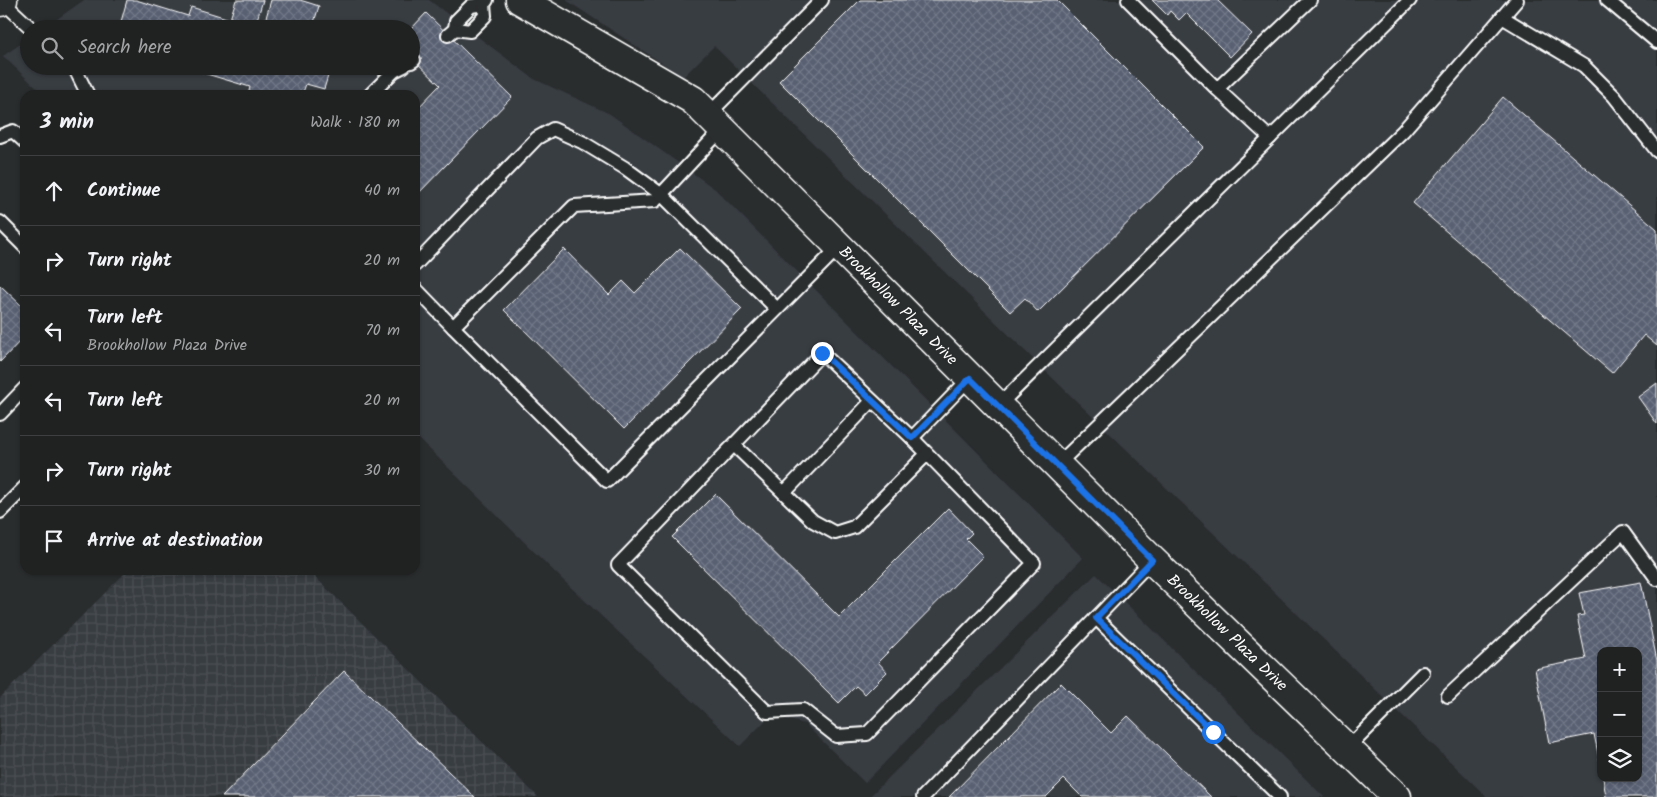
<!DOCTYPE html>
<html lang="en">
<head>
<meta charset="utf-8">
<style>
	:root { --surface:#202222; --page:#282a2a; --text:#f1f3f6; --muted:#a2a4a5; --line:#3d3f40 }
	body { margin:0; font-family:Kalam,sans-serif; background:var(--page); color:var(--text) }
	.controls { position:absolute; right:15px; bottom:15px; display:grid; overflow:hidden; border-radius:10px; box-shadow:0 1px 4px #0004 }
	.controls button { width:45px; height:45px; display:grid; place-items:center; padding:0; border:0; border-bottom:1px solid var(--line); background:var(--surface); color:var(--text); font:25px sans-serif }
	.stop { position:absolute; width:15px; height:15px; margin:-11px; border:4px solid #1a73e8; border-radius:50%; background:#fff }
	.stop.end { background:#1a73e8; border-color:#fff; box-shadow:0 1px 5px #0008 }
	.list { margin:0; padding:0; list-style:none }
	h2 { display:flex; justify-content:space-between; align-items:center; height:65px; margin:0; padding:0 20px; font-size:21px }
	h2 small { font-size:16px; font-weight:400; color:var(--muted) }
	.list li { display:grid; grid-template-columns:32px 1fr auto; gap:15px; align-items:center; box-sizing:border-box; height:70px; padding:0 20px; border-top:1px solid var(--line) }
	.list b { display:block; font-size:19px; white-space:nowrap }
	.list p { margin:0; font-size:16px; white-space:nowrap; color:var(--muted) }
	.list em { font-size:16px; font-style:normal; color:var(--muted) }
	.icon { flex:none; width:28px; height:28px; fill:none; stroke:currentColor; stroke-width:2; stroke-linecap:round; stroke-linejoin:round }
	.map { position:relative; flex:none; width:1657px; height:797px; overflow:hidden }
	.search { position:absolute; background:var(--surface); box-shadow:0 1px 4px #0004; left:20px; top:20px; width:400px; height:55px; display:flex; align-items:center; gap:12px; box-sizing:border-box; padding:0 18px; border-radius:28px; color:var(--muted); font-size:19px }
	.panel { position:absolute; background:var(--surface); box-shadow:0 1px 4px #0004; left:20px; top:90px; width:400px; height:485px; border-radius:15px }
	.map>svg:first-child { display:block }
	.built { fill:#383c42; fill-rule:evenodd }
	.industrial { fill:url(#industrial-grid) }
	.building { fill:url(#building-cross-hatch); stroke:#fff }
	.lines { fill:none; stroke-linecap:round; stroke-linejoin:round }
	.service-casing { stroke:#fff; stroke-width:16 }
	.tertiary-casing { stroke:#fff; stroke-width:31 }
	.service { stroke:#2a2d2e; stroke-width:12 }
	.tertiary { stroke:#2a2d2e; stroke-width:28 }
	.route { stroke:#1a73e8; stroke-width:6 }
	.labels { text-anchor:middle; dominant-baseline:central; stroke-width:4; stroke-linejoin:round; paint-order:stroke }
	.street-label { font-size:16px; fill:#fff; stroke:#2a2d2e }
</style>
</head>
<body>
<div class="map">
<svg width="1657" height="797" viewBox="0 0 1657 797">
	<defs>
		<pattern id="industrial-grid" width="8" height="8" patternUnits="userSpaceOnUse" patternTransform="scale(1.25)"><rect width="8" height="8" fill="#383c42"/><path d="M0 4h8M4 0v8" fill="none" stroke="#4c5055"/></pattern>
		<pattern id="building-cross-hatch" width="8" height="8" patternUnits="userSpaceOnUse" patternTransform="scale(1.25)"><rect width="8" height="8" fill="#586072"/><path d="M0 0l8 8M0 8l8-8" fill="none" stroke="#717887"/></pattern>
	</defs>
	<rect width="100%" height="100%" fill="#2a2d2e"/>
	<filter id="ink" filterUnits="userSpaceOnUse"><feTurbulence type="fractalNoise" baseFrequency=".02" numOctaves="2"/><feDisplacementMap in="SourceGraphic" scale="10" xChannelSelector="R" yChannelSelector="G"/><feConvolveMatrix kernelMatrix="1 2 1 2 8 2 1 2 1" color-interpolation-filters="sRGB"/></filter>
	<g filter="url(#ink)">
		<g class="built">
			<polygon points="84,0 429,0 534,79 610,114 715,189 1083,558 865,783 805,724 782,718 768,718 740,746 564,581 415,435 415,95 44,95 3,56 29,38 29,66 411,66 411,29 43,29"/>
			<path d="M566 0H1657V797H1487L1067 392 714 46 683 77ZM1601 651H1638V778H1601Z"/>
			<polygon points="1096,574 1324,797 869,797"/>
		</g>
		<polygon class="industrial" points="128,570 308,570 538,797 0,797 0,698"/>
		<g class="building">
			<polygon points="127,0 136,0 188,16 191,7 230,19 236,0 263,0 256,23 264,25 271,0 300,0 319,6 312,29 119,29"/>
			<polygon points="860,0 1057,0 1204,147 1038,312 1025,298 1010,312 779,81"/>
			<polygon points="1152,0 1217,0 1252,34 1230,57 1186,13 1179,20 1170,11 1167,15"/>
			<polygon points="426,13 512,97 415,197 415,111 440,85 411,57 411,29"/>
			<polygon points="180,66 331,66 324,89 306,84 302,95 248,95 250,87"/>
			<polygon points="1503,97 1657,229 1657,346 1644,335 1612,373 1413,203"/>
			<polygon points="680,248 742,309 624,429 504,310 564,249 609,295 623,281 635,293"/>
			<polygon points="0,285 25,309 25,336 0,362"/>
			<polygon points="1657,383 1657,424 1638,397"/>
			<polygon points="715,494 839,617 948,508 972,533 966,539 983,556 878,662 887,672 865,694 856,686 839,703 672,537"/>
			<polygon points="1641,582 1657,661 1657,797 1606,797 1603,778 1638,778 1638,651 1601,651 1601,768 1594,734 1549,743 1535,669 1586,659 1577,616 1584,615 1579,593"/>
			<polygon points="344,671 475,797 222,797"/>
			<polygon points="1061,683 1111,733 1128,716 1211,797 1082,797 1064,779 1046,797 949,797"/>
		</g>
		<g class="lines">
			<defs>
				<g id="service">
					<polyline points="1128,0 1217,89 1270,138"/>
					<polyline points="1607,0 1657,42"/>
					<polyline points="2,1 32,29"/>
					<polyline points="1502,17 1584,66 1614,96 1657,151"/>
					<polyline points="455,29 456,21 471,6 484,4"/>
					<polyline points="448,35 455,29 470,31 485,16 484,4 487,0"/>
					<polyline points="411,62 414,60"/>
					<polyline points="72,66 75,69 88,95"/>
					<polyline points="1217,89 1310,0"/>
					<polyline points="370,95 394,71 404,66"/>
					<polyline points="708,115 822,0"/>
					<polyline points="722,129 655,201 574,206 453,327 607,481 839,247"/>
					<polyline points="0,136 13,131 25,142"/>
					<polyline points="0,222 25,247"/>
					<polyline points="415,265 537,138 553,129 582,142 625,168 662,195 777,309"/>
					<polyline points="415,288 453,327"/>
					<polygon points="822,353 912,438 1034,563 867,734 836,736 803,710 767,712 618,565"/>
					<polyline points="998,406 1410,0"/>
					<polyline points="0,414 25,388"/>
					<polyline points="912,438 970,378"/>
					<polyline points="734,445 813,521 835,533 854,527 927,454"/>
					<polyline points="1057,465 1403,131 1517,0"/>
					<polyline points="784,493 872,401"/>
					<polyline points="0,512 25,487"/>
					<polyline points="1096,618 1280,797"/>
					<polyline points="1448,696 1623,532 1657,579"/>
					<polyline points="1347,749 1423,673"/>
					<polyline points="923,797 1152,560"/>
				</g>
				<g id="tertiary">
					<polyline points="520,0 693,100 1152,560 1397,797"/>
					<polyline points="0,2 3,0"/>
				</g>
			</defs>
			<use href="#service" class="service-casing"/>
			<use href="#tertiary" class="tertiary-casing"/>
			<use href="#service" class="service"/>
			<use href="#tertiary" class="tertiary"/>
		</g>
	</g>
	<g class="lines" filter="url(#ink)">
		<polyline class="route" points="822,353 912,438 970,378 1152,560 1096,618 1213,732"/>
	</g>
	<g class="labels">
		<g class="street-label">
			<text transform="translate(898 306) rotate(45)">Brookhollow Plaza Drive</text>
			<text transform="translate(1227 633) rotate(44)">Brookhollow Plaza Drive</text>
		</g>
	</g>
</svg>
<div class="controls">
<button>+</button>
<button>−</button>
<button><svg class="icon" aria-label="layers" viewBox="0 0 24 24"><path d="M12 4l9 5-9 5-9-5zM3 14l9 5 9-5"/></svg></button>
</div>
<div class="stop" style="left:1213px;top:732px"></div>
<div class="stop end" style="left:822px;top:353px"></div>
<div class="search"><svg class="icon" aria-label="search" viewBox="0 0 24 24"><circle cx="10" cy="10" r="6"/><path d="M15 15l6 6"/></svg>Search here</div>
<section class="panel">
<h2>3 min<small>Walk · 180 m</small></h2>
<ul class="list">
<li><svg class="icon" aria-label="ahead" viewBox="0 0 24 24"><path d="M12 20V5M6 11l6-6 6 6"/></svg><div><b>Continue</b></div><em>40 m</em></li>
<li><svg class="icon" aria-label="right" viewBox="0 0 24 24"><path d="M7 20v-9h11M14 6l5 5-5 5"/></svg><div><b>Turn right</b></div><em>20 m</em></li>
<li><svg class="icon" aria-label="left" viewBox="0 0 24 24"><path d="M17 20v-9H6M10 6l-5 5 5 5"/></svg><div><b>Turn left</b><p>Brookhollow Plaza Drive</p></div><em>70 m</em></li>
<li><svg class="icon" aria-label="left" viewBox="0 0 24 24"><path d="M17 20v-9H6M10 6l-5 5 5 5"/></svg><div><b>Turn left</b></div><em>20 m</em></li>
<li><svg class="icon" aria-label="right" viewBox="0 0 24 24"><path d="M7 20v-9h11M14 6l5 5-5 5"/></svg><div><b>Turn right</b></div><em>30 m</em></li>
<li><svg class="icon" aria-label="arrive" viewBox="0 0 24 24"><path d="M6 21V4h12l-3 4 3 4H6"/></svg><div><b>Arrive at destination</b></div></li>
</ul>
</section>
</div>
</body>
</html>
